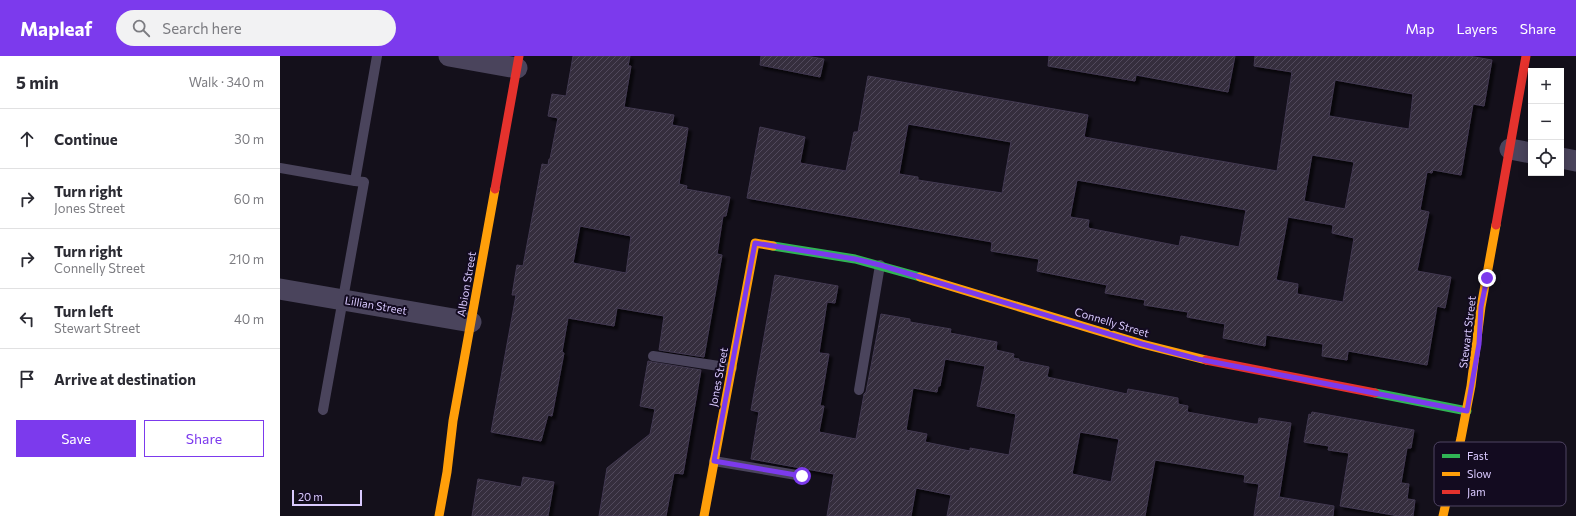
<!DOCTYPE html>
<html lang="en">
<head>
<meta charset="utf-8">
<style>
	:root { --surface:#fff; --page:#f2f2f3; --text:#2b2b33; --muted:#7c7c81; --line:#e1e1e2; --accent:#7c3aed }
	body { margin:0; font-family:Commissioner,sans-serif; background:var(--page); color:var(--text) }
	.controls { position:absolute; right:12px; top:12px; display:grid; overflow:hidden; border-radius:0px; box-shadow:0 2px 10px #0003 }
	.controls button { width:36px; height:36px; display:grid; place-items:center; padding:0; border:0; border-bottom:1px solid var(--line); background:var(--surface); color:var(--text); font:20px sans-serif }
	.scale { position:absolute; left:12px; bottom:10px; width:70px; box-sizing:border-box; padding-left:4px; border:2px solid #dacaff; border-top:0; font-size:11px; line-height:14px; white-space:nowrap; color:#dacaff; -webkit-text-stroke:3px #130b20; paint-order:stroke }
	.stop { position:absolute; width:12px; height:12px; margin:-9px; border:3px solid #7c3aed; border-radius:50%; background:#fff }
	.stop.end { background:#7c3aed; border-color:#fff; box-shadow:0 1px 4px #0008 }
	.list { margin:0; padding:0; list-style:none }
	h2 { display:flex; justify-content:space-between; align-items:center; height:52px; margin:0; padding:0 16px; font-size:17px }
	h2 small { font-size:13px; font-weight:400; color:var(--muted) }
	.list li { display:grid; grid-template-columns:26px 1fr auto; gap:12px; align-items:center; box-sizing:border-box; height:60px; padding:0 16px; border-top:1px solid var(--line) }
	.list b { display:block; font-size:15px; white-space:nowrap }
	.list p { margin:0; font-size:13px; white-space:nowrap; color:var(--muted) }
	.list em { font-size:13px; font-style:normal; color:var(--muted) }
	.actions { display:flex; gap:8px; padding:12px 16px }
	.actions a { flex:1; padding:9px 0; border:1px solid var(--accent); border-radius:0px; text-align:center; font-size:14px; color:var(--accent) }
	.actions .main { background:var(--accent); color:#fff }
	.icon { flex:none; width:22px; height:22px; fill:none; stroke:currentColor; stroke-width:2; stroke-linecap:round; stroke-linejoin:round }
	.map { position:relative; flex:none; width:1296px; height:460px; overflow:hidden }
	header { display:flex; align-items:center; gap:24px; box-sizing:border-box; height:56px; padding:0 20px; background:var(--accent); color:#fff }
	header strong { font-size:19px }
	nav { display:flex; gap:22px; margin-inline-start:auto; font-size:14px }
	.search { width:280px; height:36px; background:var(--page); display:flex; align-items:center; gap:10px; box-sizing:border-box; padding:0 14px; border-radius:22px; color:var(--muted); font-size:15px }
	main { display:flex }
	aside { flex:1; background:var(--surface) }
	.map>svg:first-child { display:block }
	.building { fill:url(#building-hatch); stroke:#423950; fill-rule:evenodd; filter:url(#shadow) }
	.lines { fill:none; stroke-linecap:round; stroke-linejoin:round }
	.lane { stroke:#4a445c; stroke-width:10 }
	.street { stroke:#4a445c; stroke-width:21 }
	.fast { stroke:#30b455; stroke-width:9 }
	.slow { stroke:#ff9f0a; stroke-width:9 }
	.jam { stroke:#e5322d; stroke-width:9 }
	.route { stroke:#7c3aed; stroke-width:5 }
	.labels { text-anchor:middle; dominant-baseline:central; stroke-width:4; stroke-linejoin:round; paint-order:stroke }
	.street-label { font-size:11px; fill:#dacaff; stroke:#130b20 }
	.key { fill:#130b20; stroke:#4f4463; stroke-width:1 }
	.key-label { font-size:11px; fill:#dacaff }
</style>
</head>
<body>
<header>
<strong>Mapleaf</strong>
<div class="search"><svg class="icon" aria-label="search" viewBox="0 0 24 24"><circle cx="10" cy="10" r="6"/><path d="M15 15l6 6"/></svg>Search here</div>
<nav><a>Map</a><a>Layers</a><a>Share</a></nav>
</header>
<main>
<aside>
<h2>5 min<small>Walk · 340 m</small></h2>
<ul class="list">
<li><svg class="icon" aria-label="ahead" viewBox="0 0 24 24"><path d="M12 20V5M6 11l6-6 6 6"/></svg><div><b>Continue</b></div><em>30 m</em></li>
<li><svg class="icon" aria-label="right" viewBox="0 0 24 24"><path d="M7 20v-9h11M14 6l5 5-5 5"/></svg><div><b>Turn right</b><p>Jones Street</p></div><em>60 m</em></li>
<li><svg class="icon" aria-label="right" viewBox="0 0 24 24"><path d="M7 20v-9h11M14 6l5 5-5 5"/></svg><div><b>Turn right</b><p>Connelly Street</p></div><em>210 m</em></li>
<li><svg class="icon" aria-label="left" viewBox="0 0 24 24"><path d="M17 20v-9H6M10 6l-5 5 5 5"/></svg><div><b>Turn left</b><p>Stewart Street</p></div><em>40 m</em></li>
<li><svg class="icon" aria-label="arrive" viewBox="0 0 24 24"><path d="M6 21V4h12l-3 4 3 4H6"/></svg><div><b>Arrive at destination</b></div></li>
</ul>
<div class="actions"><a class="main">Save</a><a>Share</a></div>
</aside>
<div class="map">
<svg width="1296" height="460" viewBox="0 0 1296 460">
	<defs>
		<pattern id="building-hatch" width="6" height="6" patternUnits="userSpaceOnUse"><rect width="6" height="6" fill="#342d3e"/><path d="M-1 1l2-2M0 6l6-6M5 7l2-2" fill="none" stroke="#514a5b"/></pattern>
		<filter id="shadow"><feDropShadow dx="3.5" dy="3.5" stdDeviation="1" flood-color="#0009"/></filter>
	</defs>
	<rect width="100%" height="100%" fill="#14101b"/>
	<g class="building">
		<path d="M293 0H350L348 10H351L344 51 394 59 392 69 408 72 399 128 407 130 406 133 450 141 446 160H443L437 198 442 199 424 301 379 294 384 260 337 252 334 270 288 262 282 296 284 297 272 360 268 359 261 385 211 376 236 239H232L237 209 243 210 262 108 268 109 269 103H270L278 62 268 60 272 38 286 40ZM300 170 351 180 346 217 293 207Z"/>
		<polygon points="481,0 526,0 544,3 540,21 480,9"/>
		<polygon points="769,0 955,0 948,36 856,19 855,25 768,10"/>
		<path d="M975 0H1189L1212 4 1204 50 1193 48 1181 119 1153 114 1152 117 1147 116 1140 154 1149 156 1137 215 1171 221 1165 252 1157 250 1147 309 1068 295 1067 304 1042 300 1043 288 986 279 985 290 943 282 945 268 907 261 908 256 864 249 865 244 825 237 827 229 757 215 759 203 711 195 712 186 467 142 480 71 525 81 520 107 566 115 574 76H578L588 20 808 59 804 81 997 115 1012 16 974 10ZM1055 24 1133 38 1129 73 1049 60ZM628 68 731 86 722 137 638 124V121L619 118ZM1032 99 1074 106 1065 153 1024 145ZM797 124 966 154 959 191 901 180 899 190 808 172 809 164 790 161ZM1008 161 1053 169 1052 177 1074 182 1063 246 1017 238 1018 228 996 224Z"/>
		<path d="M495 219 558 230 555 247 547 246 539 297 549 298 540 350H544L539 376 576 383 584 338 586 336 601 258 630 263V266L671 273 670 277 717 286 716 294 734 298 733 302 739 303V305L769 311 767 321 847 338 848 333 898 342V348L908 350 907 356 974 368H978L979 362 1011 367 999 441 1054 450 1053 460H974L979 428 964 426 965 419 875 404 865 460H667L671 439 636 432 631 460H547L554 418 471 403 479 356 471 354ZM665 303 705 310 697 350 736 358 729 399 690 392V395L645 386 647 378 626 374 633 332 657 336 658 330H660ZM800 376 839 383 831 426 792 418Z"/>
		<polygon points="368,305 372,306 421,314 403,418 394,417 386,460 319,460 327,412 370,378 375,353 360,350"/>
		<polygon points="1032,356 1134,374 1131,392 1127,392 1121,427 1129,428 1127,443 1135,444 1133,460 1119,460 1060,450 1069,397 1048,394 1049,390 1024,386 1029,358 1031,359"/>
		<polygon points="243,421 274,426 268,460 192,460 198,423 241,431"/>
	</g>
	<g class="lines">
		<g class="lane">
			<polyline points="0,112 75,125"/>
			<polyline points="373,300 452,312"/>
			<polyline points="579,334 600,209"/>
			<polyline points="43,354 84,126 75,125 97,0"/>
			<polyline points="434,405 522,420"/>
		</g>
		<g class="street">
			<polyline points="169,0 237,12"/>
			<polyline points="1230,93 1251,97"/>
			<polyline points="1281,102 1296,105"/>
			<polyline points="0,233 191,266"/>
		</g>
		<g class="fast">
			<polyline points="493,190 575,203 640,221"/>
			<polyline points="1095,337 1187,355"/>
		</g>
		<g class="slow">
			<polyline points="640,221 862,288 926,304"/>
			<polyline points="159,460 167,416 173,365 215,133"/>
			<polyline points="424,460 475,187 493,190"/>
			<polyline points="1163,460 1181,382 1191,330 1201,251 1216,169"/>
		</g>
		<g class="jam">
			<polyline points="215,133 239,0"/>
			<polyline points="1216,169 1246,0"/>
			<polyline points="926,304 1095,337"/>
		</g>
	</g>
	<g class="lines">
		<polyline class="route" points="522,420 434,405 475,187 575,203 600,209 862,288 918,303 1187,355 1199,288 1201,251 1207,222"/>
	</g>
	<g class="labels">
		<g class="street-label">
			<text transform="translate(186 228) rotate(-80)">Albion Street</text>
			<text transform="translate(96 249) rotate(10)">Lillian Street</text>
			<text transform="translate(832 266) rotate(17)">Connelly Street</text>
			<text transform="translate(1187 276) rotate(-83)">Stewart Street</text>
			<text transform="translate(438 321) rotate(-79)">Jones Street</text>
		</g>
	</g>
	<rect x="1154" y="386" width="132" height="64" rx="6" class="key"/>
	<rect x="1162" y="398" width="18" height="4" fill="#30b455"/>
	<rect x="1162" y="416" width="18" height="4" fill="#ff9f0a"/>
	<rect x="1162" y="434" width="18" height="4" fill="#e5322d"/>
	<g class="key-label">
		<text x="1187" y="404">Fast</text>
		<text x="1187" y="422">Slow</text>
		<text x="1187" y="440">Jam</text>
	</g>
</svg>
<div class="controls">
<button>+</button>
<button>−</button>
<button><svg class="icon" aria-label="locate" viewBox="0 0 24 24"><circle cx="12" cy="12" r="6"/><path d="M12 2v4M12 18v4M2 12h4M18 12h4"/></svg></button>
</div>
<div class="scale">20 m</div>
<div class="stop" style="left:522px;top:420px"></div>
<div class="stop end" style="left:1207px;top:222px"></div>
</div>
</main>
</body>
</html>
